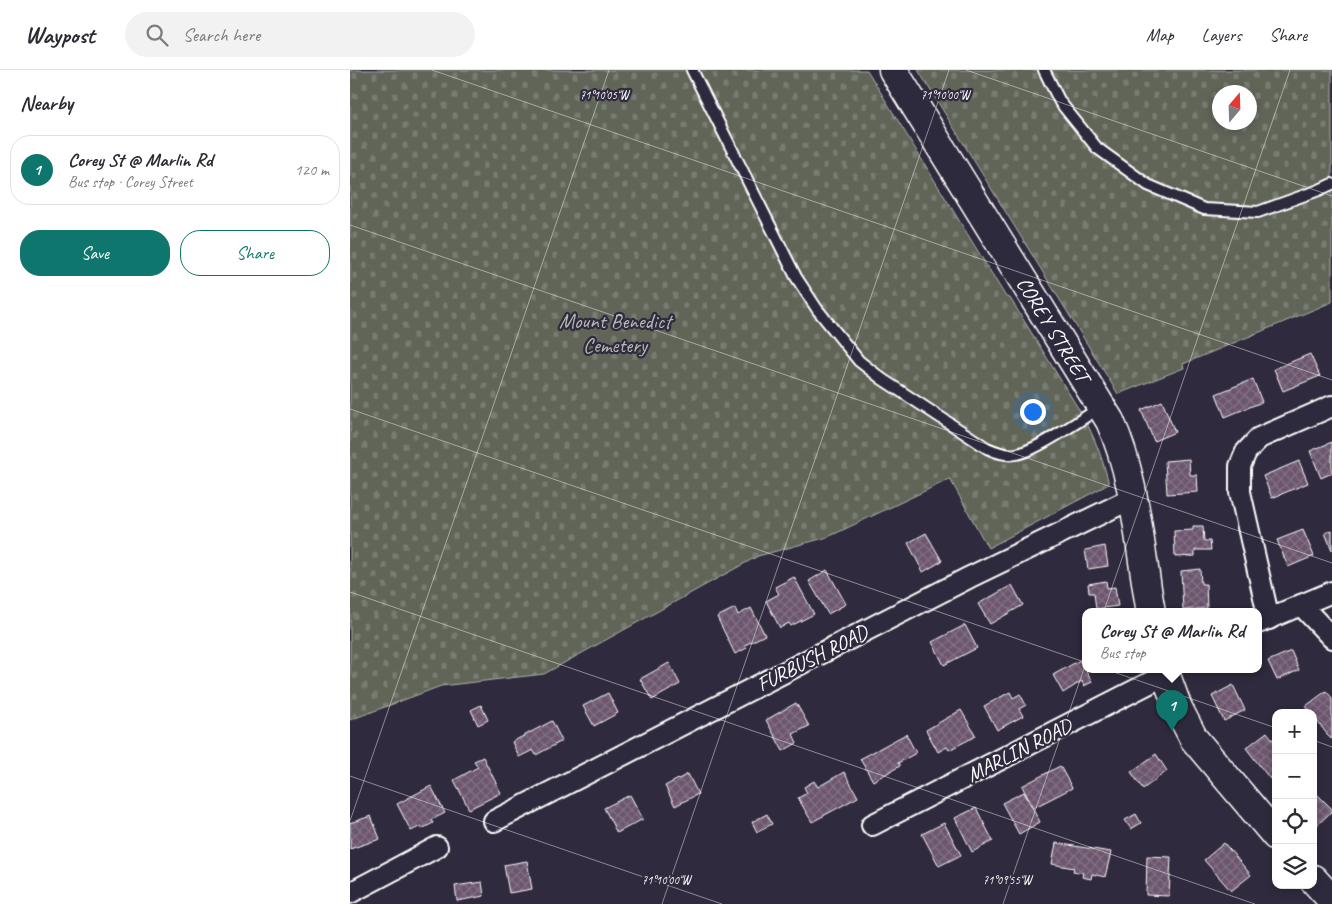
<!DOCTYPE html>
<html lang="en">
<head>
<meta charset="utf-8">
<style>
	:root { --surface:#fff; --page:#f2f2f3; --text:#2b2b33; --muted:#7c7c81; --line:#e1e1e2; --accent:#0f766e }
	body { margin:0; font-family:Caveat,sans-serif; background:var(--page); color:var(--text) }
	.controls { position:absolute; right:15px; bottom:15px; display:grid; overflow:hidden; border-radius:10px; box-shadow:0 2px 8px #0003 }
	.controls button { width:45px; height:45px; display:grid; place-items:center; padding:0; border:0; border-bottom:1px solid var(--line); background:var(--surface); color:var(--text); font:25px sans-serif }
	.compass { position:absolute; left:862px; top:15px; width:45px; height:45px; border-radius:50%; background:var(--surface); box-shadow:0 2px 8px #0003; rotate:19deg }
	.you { position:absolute; left:682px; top:341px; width:18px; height:18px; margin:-12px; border:4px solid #fff; border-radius:50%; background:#1a73e8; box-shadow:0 0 0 8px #1a73e833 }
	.badge { display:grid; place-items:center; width:32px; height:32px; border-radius:50%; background:var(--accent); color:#fff; font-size:16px; font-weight:700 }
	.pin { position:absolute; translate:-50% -41px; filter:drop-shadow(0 1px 2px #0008) }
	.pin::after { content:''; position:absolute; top:26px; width:18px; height:15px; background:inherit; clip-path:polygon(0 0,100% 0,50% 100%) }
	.popup { position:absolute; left:732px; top:538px; width:180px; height:65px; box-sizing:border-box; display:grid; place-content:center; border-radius:10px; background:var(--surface); filter:drop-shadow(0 1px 4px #0005); font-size:16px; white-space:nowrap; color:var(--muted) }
	.popup b { font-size:19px; color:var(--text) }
	.popup::after { content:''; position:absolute; left:50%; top:100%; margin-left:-10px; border:10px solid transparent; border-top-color:var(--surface) }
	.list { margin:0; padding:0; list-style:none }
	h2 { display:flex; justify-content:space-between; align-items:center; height:65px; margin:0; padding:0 20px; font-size:21px }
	h2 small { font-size:16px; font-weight:400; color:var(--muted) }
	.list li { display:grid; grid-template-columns:32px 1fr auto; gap:15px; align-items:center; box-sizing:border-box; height:70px; margin:0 10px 10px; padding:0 10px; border:1px solid var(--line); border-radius:20px }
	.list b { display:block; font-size:19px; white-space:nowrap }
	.list p { margin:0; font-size:16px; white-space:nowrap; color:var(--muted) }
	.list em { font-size:16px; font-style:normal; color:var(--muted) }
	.actions { display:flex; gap:10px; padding:15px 20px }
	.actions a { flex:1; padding:11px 0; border:1px solid var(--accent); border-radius:20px; text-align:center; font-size:18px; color:var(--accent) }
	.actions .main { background:var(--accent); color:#fff }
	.icon { flex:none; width:28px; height:28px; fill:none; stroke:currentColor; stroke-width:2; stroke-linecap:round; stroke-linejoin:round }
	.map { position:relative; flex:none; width:982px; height:834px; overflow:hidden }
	header { display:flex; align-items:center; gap:30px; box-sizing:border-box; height:70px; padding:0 25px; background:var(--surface); border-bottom:1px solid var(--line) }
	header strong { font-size:24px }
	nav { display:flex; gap:28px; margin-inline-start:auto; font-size:18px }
	.search { width:350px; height:45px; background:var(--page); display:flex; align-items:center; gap:12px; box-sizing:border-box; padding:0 18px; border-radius:28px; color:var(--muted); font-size:19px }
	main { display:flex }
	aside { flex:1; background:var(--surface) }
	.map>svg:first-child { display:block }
	.cemetery { fill:url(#cemetery-stones); stroke:#b0b2ac; fill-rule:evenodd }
	.building { fill:url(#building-cross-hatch); stroke:#fff }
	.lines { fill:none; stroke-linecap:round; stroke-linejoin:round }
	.lane-casing { stroke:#fff; stroke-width:14 }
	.street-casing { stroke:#fff; stroke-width:24 }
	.secondary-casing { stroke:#fff; stroke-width:31 }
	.lane { stroke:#2f2a3d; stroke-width:10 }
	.street { stroke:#2f2a3d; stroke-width:20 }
	.secondary { stroke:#2f2a3d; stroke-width:28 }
	.ticks { fill:none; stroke:#fff; stroke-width:1; stroke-opacity:0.45 }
	.labels { text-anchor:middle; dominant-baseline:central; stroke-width:4.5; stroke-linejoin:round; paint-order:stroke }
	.park-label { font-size:21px; fill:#b7bab4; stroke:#2f2a3d }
	.street-label { font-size:21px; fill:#fff; stroke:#2f2a3d }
	.ticks-label { font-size:12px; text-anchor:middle; fill:#fff; stroke:#2f2a3d; stroke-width:4.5; stroke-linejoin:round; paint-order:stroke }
</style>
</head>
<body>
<header>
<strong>Waypost</strong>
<div class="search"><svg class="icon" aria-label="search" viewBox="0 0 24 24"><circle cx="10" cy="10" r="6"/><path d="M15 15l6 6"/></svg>Search here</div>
<nav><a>Map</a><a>Layers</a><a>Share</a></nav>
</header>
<main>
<aside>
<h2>Nearby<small></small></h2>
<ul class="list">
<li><span class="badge">1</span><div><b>Corey St @ Marlin Rd</b><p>Bus stop · Corey Street</p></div><em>120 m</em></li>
</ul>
<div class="actions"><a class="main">Save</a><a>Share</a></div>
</aside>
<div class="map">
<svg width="982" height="834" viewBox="0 0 982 834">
	<defs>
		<pattern id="cemetery-stones" width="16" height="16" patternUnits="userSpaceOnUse" patternTransform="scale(1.25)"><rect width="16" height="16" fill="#606558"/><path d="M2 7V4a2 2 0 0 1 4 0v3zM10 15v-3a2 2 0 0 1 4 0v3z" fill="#787c71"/></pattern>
		<pattern id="building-cross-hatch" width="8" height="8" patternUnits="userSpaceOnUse" patternTransform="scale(1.25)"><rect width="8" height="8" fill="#6c576e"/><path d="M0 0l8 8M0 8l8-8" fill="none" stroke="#827084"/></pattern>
	</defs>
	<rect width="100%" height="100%" fill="#2f2a3d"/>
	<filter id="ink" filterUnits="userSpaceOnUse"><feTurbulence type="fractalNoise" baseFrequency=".02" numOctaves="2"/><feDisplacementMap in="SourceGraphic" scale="10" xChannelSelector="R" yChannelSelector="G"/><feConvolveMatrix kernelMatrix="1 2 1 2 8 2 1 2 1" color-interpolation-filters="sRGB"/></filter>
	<g filter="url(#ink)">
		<g class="cemetery">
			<path d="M0 0H517L656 227 660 228 733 346C745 368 753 390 759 414L638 478 600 409 478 467 408 486 194 604 91 616 0 650Z"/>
			<path d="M568 0H982V232L833 294 834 298 768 324ZM869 22H899V52H869Z"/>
		</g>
		<g class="building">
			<polygon points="960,284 970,306 933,321 924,299"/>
			<polygon points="903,309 912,332 875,347 866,324"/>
			<polygon points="812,331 825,362 804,371 791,340"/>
			<polygon points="982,372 982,403 971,408 960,381"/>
			<polygon points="839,389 840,405 847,405 848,422 817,424 815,391"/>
			<polygon points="949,391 958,413 922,428 913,406"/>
			<polygon points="843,456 853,456 854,471 860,471 861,480 845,480 845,486 825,487 824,461 843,460"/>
			<polygon points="953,460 964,486 938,497 927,470"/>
			<polygon points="982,460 982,480 975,463"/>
			<polygon points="576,463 592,491 573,502 558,473"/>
			<polygon points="755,476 758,496 738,499 735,480"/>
			<polygon points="850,499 851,514 856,514 857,538 833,540 831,501"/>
			<polygon points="477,500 496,534 478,544 459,511"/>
			<polygon points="444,507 464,544 441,556 439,553 430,558 416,531 429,524 425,517"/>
			<polygon points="756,511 757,518 765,517 768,536 746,539 744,523 739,523 738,514"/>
			<polygon points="662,515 673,535 640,554 628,534"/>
			<polygon points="385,538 388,545 401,538 415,565 395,575 397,578 385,584 367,547"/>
			<polygon points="615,555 627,578 594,595 582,572"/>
			<polygon points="941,581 949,600 927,610 918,591"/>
			<polygon points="730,590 742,612 734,616 732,611 713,623 703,605"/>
			<polygon points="319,593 330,614 302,630 290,609"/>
			<polygon points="883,615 895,640 874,651 862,626"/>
			<polygon points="976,621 982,628 982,668 981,669 963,646 963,643 961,643 956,636"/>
			<polygon points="660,622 663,628 670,624 676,635 669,639 673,646 647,660 634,636"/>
			<polygon points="258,623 268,643 244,656 233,636"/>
			<polygon points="446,633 459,656 443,664 447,673 433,681 416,650"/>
			<polygon points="131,635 138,650 128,655 121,640"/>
			<polygon points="611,640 626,666 599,680 597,677 588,682 576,660"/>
			<polygon points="202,651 212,671 186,685 183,680 169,687 162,672"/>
			<polygon points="917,662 926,674 926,705 920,709 896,678"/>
			<polygon points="556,664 566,683 548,693 550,696 523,711 510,689"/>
			<polygon points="806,684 817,701 793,719 781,702"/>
			<polygon points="133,687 151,723 119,739 104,710 128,697 124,691"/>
			<polygon points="710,696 722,718 683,738 672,716"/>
			<polygon points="494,702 508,727 462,752 448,728 457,723 454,717 464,711 468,717"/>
			<polygon points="338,704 348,724 325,736 315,716"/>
			<polygon points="81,716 95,743 81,750 83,753 72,759 71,756 61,761 47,734"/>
			<polygon points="963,720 982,739 982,741 963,759"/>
			<polygon points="674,722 690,752 669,764 652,733"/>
			<polygon points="280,725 293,749 267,763 254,738"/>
			<polygon points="626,738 643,771 622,782 605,748"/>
			<polygon points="417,744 422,754 407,762 402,752"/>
			<polygon points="786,744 791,753 781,759 775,750"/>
			<polygon points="21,746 30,769 0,779 0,753"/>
			<polygon points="594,753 611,785 589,796 572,764"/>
			<polygon points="706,773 761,782 755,807 742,804 741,809 732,807 733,803 723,801 724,798 702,794"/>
			<polygon points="874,773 901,805 881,821 854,790"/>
			<polygon points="797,786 821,787 819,826 796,825"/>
			<polygon points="177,791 182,819 159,823 154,795"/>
			<polygon points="132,812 134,826 107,831 105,816"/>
		</g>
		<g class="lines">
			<defs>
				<g id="lane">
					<path d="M342 0 446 207 467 239 509 291 532 309 637 378C646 382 656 386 666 384 685 382 733 348 751 337"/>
					<polyline points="694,0 710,32 747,78 798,115 854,139 908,142 969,120 982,114"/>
				</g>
				<g id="street">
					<polyline points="951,535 982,568"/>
					<polyline points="919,549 890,422 890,396 896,382 909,368 982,336"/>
					<polyline points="908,553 982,522"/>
					<polyline points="144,751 620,507 783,428"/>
					<polyline points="522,755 815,605"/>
					<polyline points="0,823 87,777"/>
				</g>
				<g id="secondary">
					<path id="s1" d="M543 0 760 351C787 411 789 478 801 542"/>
					<polyline points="814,600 828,638 844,669 926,766"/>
					<polyline points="963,809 982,830"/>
				</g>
			</defs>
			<use href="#lane" class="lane-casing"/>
			<use href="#street" class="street-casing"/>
			<use href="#secondary" class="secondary-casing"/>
			<use href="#lane" class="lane"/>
			<use href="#street" class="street"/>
			<use href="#secondary" class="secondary"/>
		</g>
	</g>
	<path class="ticks" d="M82 0 982 310M616 0 982 126M0 155 982 493M0 339 926 658M0 522 905 834M963 670 982 677M0 706 372 834M0 751 259 0M312 834 599 0M653 834 940 0"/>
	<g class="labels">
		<g class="park-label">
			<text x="265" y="251">Mount Benedict<tspan x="265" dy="24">Cemetery</tspan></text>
		</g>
		<g class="street-label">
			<text stroke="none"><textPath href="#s1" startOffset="305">COREY STREET</textPath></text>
			<text transform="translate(462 588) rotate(-27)">FURBUSH ROAD</text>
			<text transform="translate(669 680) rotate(-27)">MARLIN ROAD</text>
		</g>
	</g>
	<g class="ticks-label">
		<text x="254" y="29">71°10'05"W</text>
		<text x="595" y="29">71°10'00"W</text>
		<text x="316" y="814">71°10'00"W</text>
		<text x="657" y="814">71°09'55"W</text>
	</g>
</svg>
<div class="controls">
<button>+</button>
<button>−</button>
<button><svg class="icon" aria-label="locate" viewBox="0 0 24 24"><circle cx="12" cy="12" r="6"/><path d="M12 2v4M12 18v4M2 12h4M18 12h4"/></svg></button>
<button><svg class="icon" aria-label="layers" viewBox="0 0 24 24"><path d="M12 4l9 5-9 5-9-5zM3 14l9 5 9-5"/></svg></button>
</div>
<svg class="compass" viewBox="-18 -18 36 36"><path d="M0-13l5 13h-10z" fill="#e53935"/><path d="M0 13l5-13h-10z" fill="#7c7c81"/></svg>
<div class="you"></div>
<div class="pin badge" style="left:822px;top:661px">1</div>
<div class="popup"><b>Corey St @ Marlin Rd</b>Bus stop</div>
</div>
</main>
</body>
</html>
